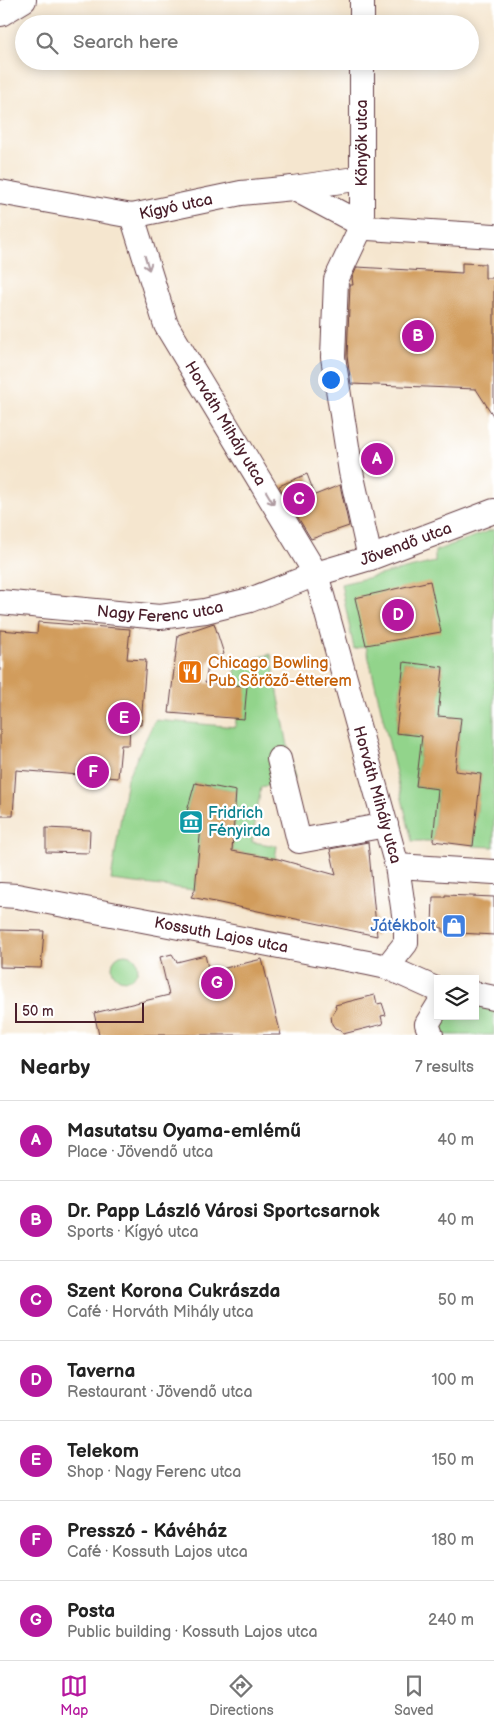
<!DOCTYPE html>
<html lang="en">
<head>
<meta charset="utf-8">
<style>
	:root { --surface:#fff; --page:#f6f6f6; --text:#222; --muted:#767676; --line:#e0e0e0; --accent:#b5179e }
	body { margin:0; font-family:"Balsamiq Sans",sans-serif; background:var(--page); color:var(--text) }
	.controls { position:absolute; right:15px; bottom:15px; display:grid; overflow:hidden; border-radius:0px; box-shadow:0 2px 12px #0003 }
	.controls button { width:45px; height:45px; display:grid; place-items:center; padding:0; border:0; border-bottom:1px solid var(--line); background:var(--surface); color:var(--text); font:25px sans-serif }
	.scale { position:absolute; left:15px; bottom:12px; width:129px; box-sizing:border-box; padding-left:5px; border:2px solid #4a1f2b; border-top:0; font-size:14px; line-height:18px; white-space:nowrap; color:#4a1f2b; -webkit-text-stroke:4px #fff; paint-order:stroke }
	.you { position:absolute; left:330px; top:379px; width:18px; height:18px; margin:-12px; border:4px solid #fff; border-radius:50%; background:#1a73e8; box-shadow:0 0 0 8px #1a73e833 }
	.badge { display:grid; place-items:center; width:32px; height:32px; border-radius:50%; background:var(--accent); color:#fff; font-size:16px; font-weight:700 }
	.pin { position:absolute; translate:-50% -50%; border:2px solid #fff; box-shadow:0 1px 5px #0006 }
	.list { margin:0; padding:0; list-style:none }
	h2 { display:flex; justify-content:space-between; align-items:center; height:65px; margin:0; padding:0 20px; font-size:21px }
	h2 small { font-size:16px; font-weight:400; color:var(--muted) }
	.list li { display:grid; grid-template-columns:32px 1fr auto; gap:15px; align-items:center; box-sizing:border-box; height:80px; padding:0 20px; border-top:1px solid var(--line) }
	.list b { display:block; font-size:19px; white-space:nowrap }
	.list p { margin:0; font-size:16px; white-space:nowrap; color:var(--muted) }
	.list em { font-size:16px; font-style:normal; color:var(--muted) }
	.icon { flex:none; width:28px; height:28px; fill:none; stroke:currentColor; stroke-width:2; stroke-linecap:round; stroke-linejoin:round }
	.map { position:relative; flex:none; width:494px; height:1035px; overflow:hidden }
	.search { position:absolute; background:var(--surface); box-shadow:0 2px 12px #0003; left:15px; right:15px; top:15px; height:55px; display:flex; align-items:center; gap:12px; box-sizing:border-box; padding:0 18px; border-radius:28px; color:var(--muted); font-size:19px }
	.sheet { height:625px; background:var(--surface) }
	nav { display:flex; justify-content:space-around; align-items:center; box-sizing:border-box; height:70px; border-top:1px solid var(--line); background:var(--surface); font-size:14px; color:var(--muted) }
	nav a { display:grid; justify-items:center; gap:2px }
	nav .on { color:var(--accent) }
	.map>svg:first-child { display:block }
	.green { fill:#92d48b; stroke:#6e7a5b }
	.building { fill:#d19c5b }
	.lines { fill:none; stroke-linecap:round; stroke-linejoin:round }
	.minor-casing { stroke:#643d44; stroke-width:26 }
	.minor { stroke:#fff; stroke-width:24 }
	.oneway { stroke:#ae9aa0 }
	.labels { text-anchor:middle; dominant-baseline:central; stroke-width:4.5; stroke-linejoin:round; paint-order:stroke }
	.street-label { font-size:16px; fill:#4a1f2b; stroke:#fff }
	.food-label { font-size:16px; fill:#c56008; stroke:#fff; text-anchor:start }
	.culture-label { font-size:16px; fill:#0d838f; stroke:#fff; text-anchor:start }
	.shop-label { font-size:16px; fill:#366cbe; stroke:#fff; text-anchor:end }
</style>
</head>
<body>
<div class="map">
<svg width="494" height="1035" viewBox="0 0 494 1035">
	<rect width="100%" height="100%" fill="#fff"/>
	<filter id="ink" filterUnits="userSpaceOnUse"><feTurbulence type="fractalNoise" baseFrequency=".02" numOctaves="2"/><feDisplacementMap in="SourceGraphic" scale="10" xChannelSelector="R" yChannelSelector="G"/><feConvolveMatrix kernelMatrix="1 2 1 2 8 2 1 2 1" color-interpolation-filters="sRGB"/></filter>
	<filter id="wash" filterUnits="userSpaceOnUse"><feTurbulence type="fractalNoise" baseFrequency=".0096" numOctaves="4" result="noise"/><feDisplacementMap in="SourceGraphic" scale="20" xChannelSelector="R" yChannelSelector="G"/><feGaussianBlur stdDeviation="1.12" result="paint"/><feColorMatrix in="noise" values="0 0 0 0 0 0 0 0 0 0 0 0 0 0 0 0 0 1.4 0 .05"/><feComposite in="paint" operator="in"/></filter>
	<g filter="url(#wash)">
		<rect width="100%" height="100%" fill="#f5e6cf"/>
		<g class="green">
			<polygon points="494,529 494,847 473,846 481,774 455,771 461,719 434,716 443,667 404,662 396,733 422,736 416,786 438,789 433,841 412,841 366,646 354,649 341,584 435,562 435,551"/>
			<polygon points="271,654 294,779 261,787 252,842 277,846 275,859 232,851 236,791 195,783 187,811 202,815 195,890 111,880 127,778 155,720 236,727 235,664"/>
			<circle cx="125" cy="967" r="13"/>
			<polygon points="475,994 494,998 494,1035 442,1035 442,1016 475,1016"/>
		</g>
		<g id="blocks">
			<g class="building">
				<polygon points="462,263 485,264 485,278 494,278 494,417 476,389 351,384 347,356 350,285 353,285 352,278 357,267 462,273"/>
				<polygon points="307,474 315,495 340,485 349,526 311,539 279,486"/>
				<polygon points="430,581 441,632 366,645 355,598"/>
				<polygon points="38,622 130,629 127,659 146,660 141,725 130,724 129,745 121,745 118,778 16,770 13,816 0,816 0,630 37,633"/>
				<polygon points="214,623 224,654 209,661 205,683 247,686 244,719 169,713 178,635"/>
				<polygon points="404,662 443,667 438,716 461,718 455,771 481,774 473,846 433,841 438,789 416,786 422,736 396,733"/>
				<polygon points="195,783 236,791 232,851 278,859 336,875 330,849 368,842 377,936 191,897 195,890 202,815 187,811"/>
				<polygon points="46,828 90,830 89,853 46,852"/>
				<polygon points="445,895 494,897 494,935 443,932 443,928 432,927 433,897 445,897"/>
				<polygon points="0,930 44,931 41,968 0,967"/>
				<polygon points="172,954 177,962 205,955 209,972 262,959 281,1035 99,1035 94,1013 169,995 160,957"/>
				<polygon points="375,995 377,1004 382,1003 386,1015 381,1016 383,1024 343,1034 341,1030 335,1028 332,1024 331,1016 336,1008 335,1005"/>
			</g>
		</g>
	</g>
	<g filter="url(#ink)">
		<use href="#blocks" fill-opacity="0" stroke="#643d44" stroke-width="1"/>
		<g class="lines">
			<defs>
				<g id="minor">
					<polyline points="1,14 24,0"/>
					<polyline points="362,24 362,0"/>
					<polyline points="362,61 362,225 336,280 333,357 351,472 370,558"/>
					<polyline points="293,188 362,178"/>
					<path id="s1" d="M0 192 132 216 241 193 293 188 368 228 494 236"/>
					<path id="s2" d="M132 216 166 325 316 574 397 866 406 928V943L387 967"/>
					<path id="s3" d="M0 602 160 617 205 611 250 600 316 574 370 558 494 511"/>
					<polyline points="279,759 299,841 386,825"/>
					<polyline points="397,866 494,872"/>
					<path id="s4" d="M0 895 17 896 368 963 387 967 438 990"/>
					<polyline points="475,994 494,998"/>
					<polyline points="431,1035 427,1024 438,1006"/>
				</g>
			</defs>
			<use href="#minor" class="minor-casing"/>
			<use href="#minor" class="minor"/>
		</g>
		<defs><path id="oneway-shaft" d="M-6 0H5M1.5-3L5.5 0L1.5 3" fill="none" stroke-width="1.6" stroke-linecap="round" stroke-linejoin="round" transform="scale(1.25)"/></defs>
		<g class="oneway">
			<use href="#oneway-shaft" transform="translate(147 263) rotate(73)"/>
			<use href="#oneway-shaft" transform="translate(270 498) rotate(59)"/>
		</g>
	</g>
	<defs>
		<symbol id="restaurant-square" viewBox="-11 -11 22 22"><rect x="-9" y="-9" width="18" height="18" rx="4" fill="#e8710a" stroke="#fff"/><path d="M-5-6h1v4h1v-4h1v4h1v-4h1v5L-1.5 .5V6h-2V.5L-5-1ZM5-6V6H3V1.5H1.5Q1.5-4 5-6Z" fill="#fff"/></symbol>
		<symbol id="museum-square" viewBox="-11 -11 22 22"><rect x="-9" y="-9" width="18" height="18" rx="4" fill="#0f9aa8" stroke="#fff"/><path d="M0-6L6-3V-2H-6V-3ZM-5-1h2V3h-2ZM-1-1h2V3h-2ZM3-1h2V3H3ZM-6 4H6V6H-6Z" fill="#fff"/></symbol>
		<symbol id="shop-square" viewBox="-11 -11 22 22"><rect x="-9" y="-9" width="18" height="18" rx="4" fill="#3f7fe0" stroke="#fff"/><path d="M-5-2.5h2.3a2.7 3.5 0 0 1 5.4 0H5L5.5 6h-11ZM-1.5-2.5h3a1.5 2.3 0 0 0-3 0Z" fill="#fff"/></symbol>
	</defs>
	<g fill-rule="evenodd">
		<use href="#restaurant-square" x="176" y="658" width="28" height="28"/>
		<use href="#museum-square" x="177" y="808" width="28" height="28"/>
		<use href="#shop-square" x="440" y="912" width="28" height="28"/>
	</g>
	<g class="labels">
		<g class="street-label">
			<text transform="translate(362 143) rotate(-90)">Könyök utca</text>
			<text stroke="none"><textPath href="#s1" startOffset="179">Kígyó utca</textPath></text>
			<text stroke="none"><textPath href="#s2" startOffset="229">Horváth Mihály utca</textPath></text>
			<text stroke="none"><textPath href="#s3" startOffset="418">Jövendő utca</textPath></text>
			<text stroke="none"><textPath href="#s3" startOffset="161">Nagy Ferenc utca</textPath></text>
			<text stroke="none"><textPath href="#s2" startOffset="634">Horváth Mihály utca</textPath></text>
			<text stroke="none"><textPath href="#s4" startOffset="225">Kossuth Lajos utca</textPath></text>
		</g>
		<g class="food-label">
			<text x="208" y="663">Chicago Bowling<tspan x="208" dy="18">Pub Söröző-étterem</tspan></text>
		</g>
		<g class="culture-label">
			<text x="208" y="813">Fridrich<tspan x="208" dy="18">Fényirda</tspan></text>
		</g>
		<g class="shop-label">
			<text x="436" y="926">Játékbolt</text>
		</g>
	</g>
</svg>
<div class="controls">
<button><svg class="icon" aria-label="layers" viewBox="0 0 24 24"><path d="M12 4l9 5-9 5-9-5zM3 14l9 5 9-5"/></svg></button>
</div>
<div class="scale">50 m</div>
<div class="you"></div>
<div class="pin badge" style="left:377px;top:459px">A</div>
<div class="pin badge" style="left:418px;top:336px">B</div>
<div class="pin badge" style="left:299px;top:499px">C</div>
<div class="pin badge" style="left:398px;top:615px">D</div>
<div class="pin badge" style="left:124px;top:718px">E</div>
<div class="pin badge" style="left:93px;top:772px">F</div>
<div class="pin badge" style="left:217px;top:983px">G</div>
<div class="search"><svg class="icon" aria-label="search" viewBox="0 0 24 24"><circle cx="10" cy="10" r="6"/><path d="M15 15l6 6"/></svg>Search here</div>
</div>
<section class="sheet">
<h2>Nearby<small>7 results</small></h2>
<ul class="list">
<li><span class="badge">A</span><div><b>Masutatsu Oyama-emlémű</b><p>Place · Jövendő utca</p></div><em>40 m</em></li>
<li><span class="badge">B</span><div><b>Dr. Papp László Városi Sportcsarnok</b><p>Sports · Kígyó utca</p></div><em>40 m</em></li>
<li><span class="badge">C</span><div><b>Szent Korona Cukrászda</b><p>Café · Horváth Mihály utca</p></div><em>50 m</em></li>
<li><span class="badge">D</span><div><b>Taverna</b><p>Restaurant · Jövendő utca</p></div><em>100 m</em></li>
<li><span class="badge">E</span><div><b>Telekom</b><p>Shop · Nagy Ferenc utca</p></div><em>150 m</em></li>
<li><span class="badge">F</span><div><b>Presszó - Kávéház</b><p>Café · Kossuth Lajos utca</p></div><em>180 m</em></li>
<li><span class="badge">G</span><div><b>Posta</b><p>Public building · Kossuth Lajos utca</p></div><em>240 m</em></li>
</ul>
</section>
<nav>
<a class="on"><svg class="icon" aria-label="map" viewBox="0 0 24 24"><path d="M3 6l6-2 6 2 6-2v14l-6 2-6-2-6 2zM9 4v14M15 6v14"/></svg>Map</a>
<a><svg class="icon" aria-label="directions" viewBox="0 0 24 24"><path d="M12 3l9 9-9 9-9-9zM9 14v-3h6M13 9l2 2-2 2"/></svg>Directions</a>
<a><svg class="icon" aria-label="saved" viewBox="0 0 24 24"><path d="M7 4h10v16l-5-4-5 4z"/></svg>Saved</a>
</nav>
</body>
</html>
